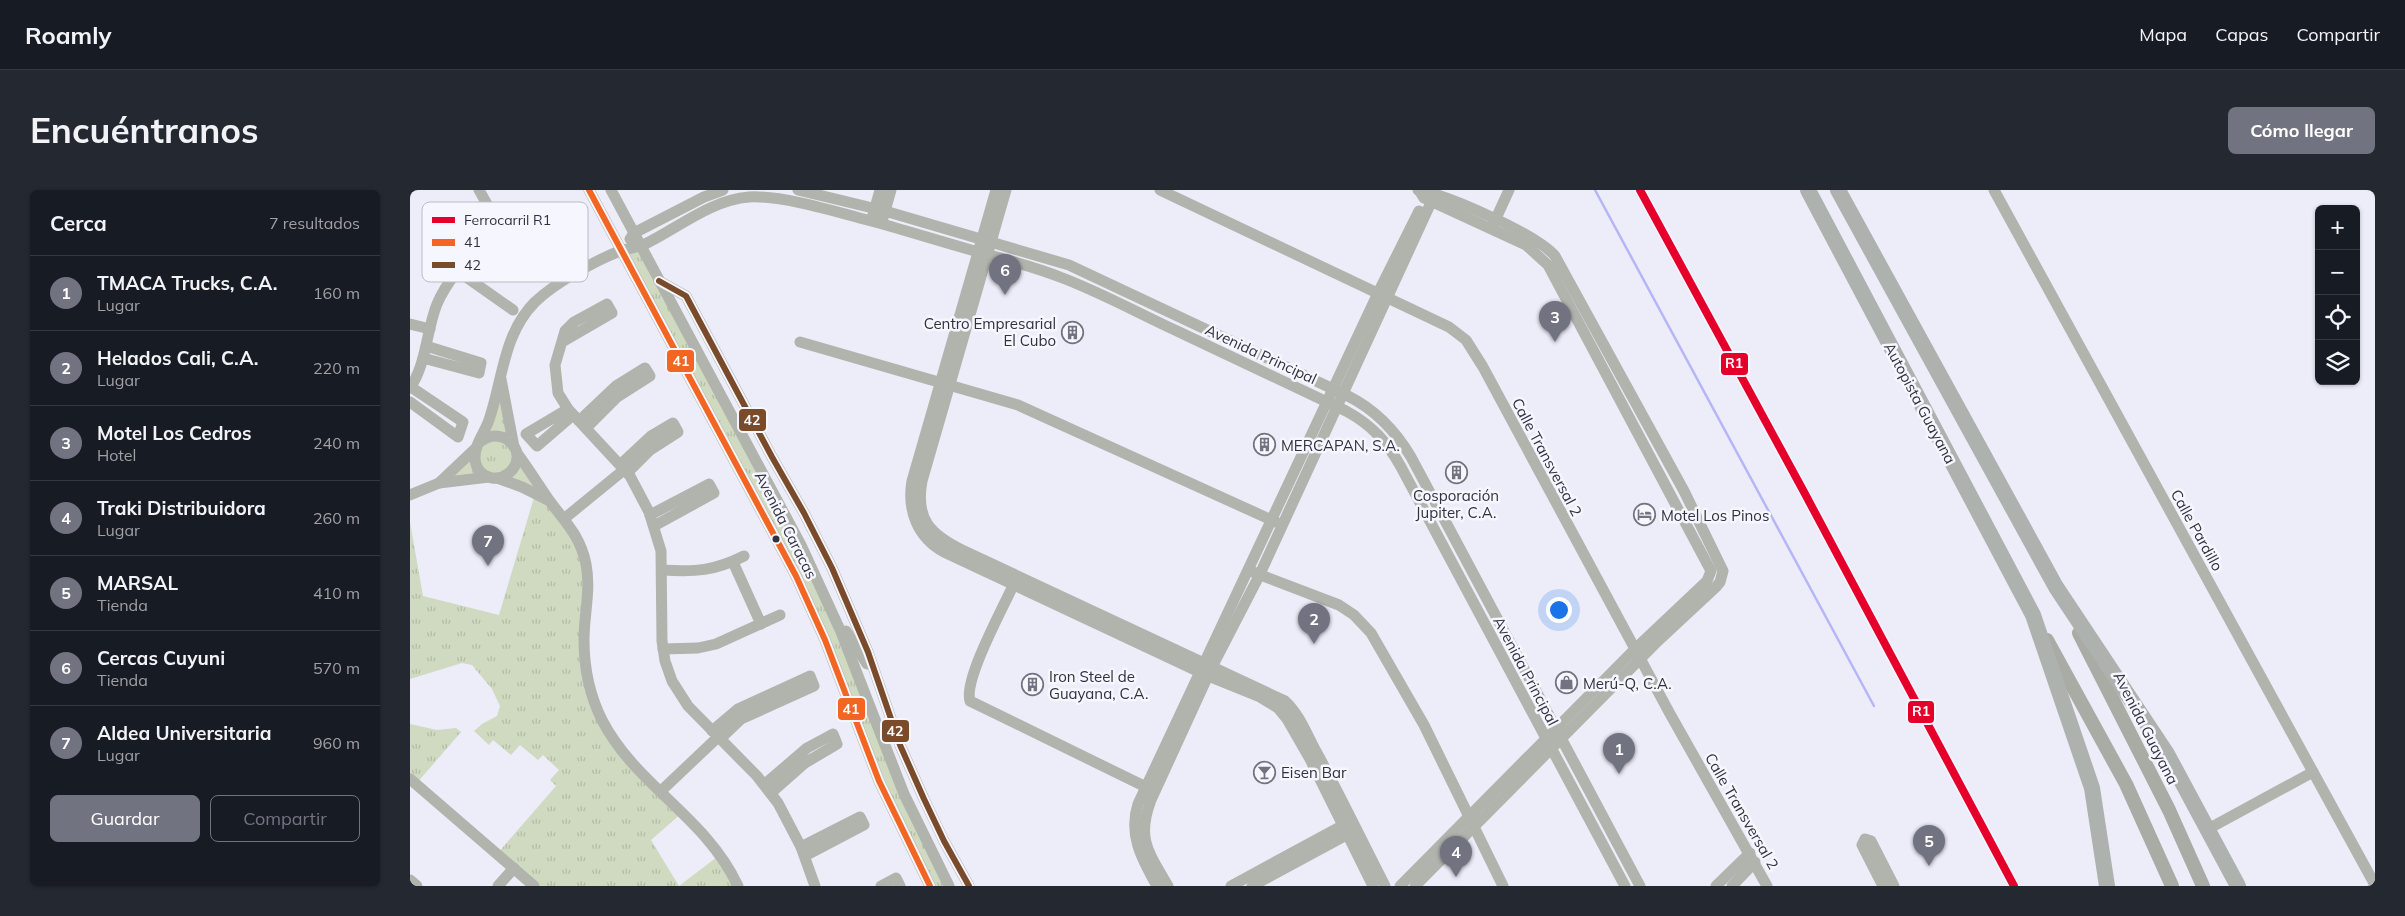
<!DOCTYPE html>
<html lang="es">
<head>
<meta charset="utf-8">
<style>
	:root { --surface:#171b24; --page:#242831; --text:#f1f3f6; --muted:#9ea1a6; --line:#363941; --accent:#727381 }
	body { margin:0; font-family:Mulish,sans-serif; background:var(--page); color:var(--text) }
	.controls { position:absolute; right:15px; top:15px; display:grid; overflow:hidden; border-radius:8px; box-shadow:0 1px 4px #0004 }
	.controls button { width:45px; height:45px; display:grid; place-items:center; padding:0; border:0; border-bottom:1px solid var(--line); background:var(--surface); color:var(--text); font:25px sans-serif }
	.you { position:absolute; left:1148px; top:419px; width:18px; height:18px; margin:-12px; border:4px solid #fff; border-radius:50%; background:#1a73e8; box-shadow:0 0 0 8px #1a73e833 }
	.badge { display:grid; place-items:center; width:32px; height:32px; border-radius:50%; background:var(--accent); color:#fff; font-size:16px; font-weight:700 }
	.pin { position:absolute; translate:-50% -41px; filter:drop-shadow(0 1px 2px #0008) }
	.pin::after { content:''; position:absolute; top:26px; width:18px; height:15px; background:inherit; clip-path:polygon(0 0,100% 0,50% 100%) }
	.list { margin:0; padding:0; list-style:none }
	h2 { display:flex; justify-content:space-between; align-items:center; height:65px; margin:0; padding:0 20px; font-size:21px }
	h2 small { font-size:16px; font-weight:400; color:var(--muted) }
	.list li { display:grid; grid-template-columns:32px 1fr auto; gap:15px; align-items:center; box-sizing:border-box; height:75px; padding:0 20px; border-top:1px solid var(--line) }
	.list b { display:block; font-size:19px; white-space:nowrap }
	.list p { margin:0; font-size:16px; white-space:nowrap; color:var(--muted) }
	.list em { font-size:16px; font-style:normal; color:var(--muted) }
	.actions { display:flex; gap:10px; padding:15px 20px }
	.actions a { flex:1; padding:11px 0; border:1px solid var(--accent); border-radius:8px; text-align:center; font-size:18px; color:var(--accent) }
	.actions .main { background:var(--accent); color:#fff }
	.icon { flex:none; width:28px; height:28px; fill:none; stroke:currentColor; stroke-width:2; stroke-linecap:round; stroke-linejoin:round }
	.map { position:relative; flex:none; width:1965px; height:696px; overflow:hidden; border-radius:8px }
	header { display:flex; align-items:center; gap:30px; box-sizing:border-box; height:70px; padding:0 25px; background:var(--surface); border-bottom:1px solid var(--line) }
	header strong { font-size:24px }
	nav { display:flex; gap:28px; margin-inline-start:auto; font-size:18px }
	.intro { display:flex; align-items:center; justify-content:space-between; box-sizing:border-box; height:120px; padding:0 30px }
	h1 { margin:0; font-size:35px }
	.button { padding:12px 22px; border-radius:8px; background:var(--accent); color:#fff; font-size:18px; font-weight:700 }
	main { display:flex; gap:30px; padding:0 30px }
	aside { flex:1; background:var(--surface); border-radius:8px; box-shadow:0 1px 4px #0004 }
	.map>svg:first-child { display:block }
	.grass { fill:url(#grass-tufts) }
	.lines { fill:none; stroke-linecap:round; stroke-linejoin:round }
	.stream { stroke:#b6b6f7; stroke-width:2.5 }
	.minor { stroke:#b0b4ad; stroke-width:11 }
	.major { stroke:#a8aca5; stroke-width:14 }
	.highway { stroke:#aeb2ae; stroke-width:16 }
	.bus-1-casing { stroke:#f6f6fe; stroke-width:10 }
	.bus-2-casing { stroke:#f6f6fe; stroke-width:10 }
	.bus-1 { stroke:#f26522; stroke-width:6 }
	.bus-2 { stroke:#7a4b2a; stroke-width:6 }
	.rail-1-casing { stroke:#f6f6fe; stroke-width:11 }
	.rail-1 { stroke:#e4002b; stroke-width:8 }
	.bus-dot { fill:#313240; stroke:#f6f6fe; stroke-width:2 }
	.labels { text-anchor:middle; dominant-baseline:central; stroke-width:5; stroke-linejoin:round; paint-order:stroke }
	.poi-label { font-size:15px; fill:#313240; stroke:#f6f6fe; text-anchor:start }
	.street-label { font-size:15px; fill:#313240; stroke:#f6f6fe }
	.key { fill:#f6f6fe; stroke:#bbbbc5; stroke-width:1 }
	.key-label { font-size:14px; fill:#313240 }
	.line-badge { stroke:#f6f6fe; stroke-width:2 }
	.badge-label { font-size:14px; text-anchor:middle; font-weight:bold; fill:#fff }
</style>
</head>
<body>
<header>
<strong>Roamly</strong>
<nav><a>Mapa</a><a>Capas</a><a>Compartir</a></nav>
</header>
<div class="intro"><h1>Encuéntranos</h1><a class="button">Cómo llegar</a></div>
<main>
<aside>
<h2>Cerca<small>7 resultados</small></h2>
<ul class="list">
<li><span class="badge">1</span><div><b>TMACA Trucks, C.A.</b><p>Lugar</p></div><em>160 m</em></li>
<li><span class="badge">2</span><div><b>Helados Cali, C.A.</b><p>Lugar</p></div><em>220 m</em></li>
<li><span class="badge">3</span><div><b>Motel Los Cedros</b><p>Hotel</p></div><em>240 m</em></li>
<li><span class="badge">4</span><div><b>Traki Distribuidora</b><p>Lugar</p></div><em>260 m</em></li>
<li><span class="badge">5</span><div><b>MARSAL</b><p>Tienda</p></div><em>410 m</em></li>
<li><span class="badge">6</span><div><b>Cercas Cuyuni</b><p>Tienda</p></div><em>570 m</em></li>
<li><span class="badge">7</span><div><b>Aldea Universitaria</b><p>Lugar</p></div><em>960 m</em></li>
</ul>
<div class="actions"><a class="main">Guardar</a><a>Compartir</a></div>
</aside>
<div class="map">
<svg width="1965" height="696" viewBox="0 0 1965 696">
	<defs>
		<pattern id="grass-tufts" width="24" height="20" patternUnits="userSpaceOnUse" patternTransform="scale(1.25)"><rect width="24" height="20" fill="#cfdac0"/><path d="M3 7l-1-3M5 7V3M7 7l1-3M15 17l-1-3M17 17v-4M19 17l1-3" fill="none" stroke="#b2bca6"/></pattern>
	</defs>
	<rect width="100%" height="100%" fill="#ecedf9"/>
	<g class="grass">
		<polygon points="231,56 356,288 539,696 520,696 415,450 212,60"/>
		<polygon points="91,187 104,257 172,362 174,463 198,541 273,622 241,650 269,696 311,664 328,696 124,696 87,664 146,596 140,590 149,580 133,565 128,570 110,555 101,565 83,550 79,555 64,541 72,534 87,526 90,516 82,499 62,475 52,473 0,489 0,332 13,406 89,425 125,304 100,292 29,293 66,258"/>
		<polygon points="0,534 27,540 46,538 51,542 6,594 0,589"/>
	</g>
	<g class="lines">
		<polyline class="stream" points="1185,0 1464,516"/>
		<g class="minor">
			<path d="M69 0C75 10 80 22 89 30 105 45 136 38 154 30L158 38C145 44 125 53 110 47 106 46 101 39 98 36"/>
			<polyline points="179,0 386,386 415,450 469,591 520,696"/>
			<polyline points="201,0 391,355 431,442 494,604 539,696"/>
			<path d="M388 0 475 21 659 75 938 206C966 220 985 240 1001 267L1230 696"/>
			<path d="M586 0 502 291C497 320 507 347 534 362L798 486 850 507 868 518 877 529 900 569 963 696"/>
			<path d="M596 0 512 291C505 329 520 344 552 360L875 511C890 525 897 545 907 563 931 607 952 651 975 696"/>
			<polyline points="750,0 1039,137 1056,150 1073,177 1259,522 1357,696"/>
			<polyline points="1584,0 1965,695"/>
			<polyline points="463,25 470,0"/>
			<polyline points="473,28 481,0"/>
			<polyline points="1083,35 1099,0"/>
			<polyline points="220,49 224,43 294,7 313,0"/>
			<polyline points="49,82 103,120"/>
			<polyline points="249,91 276,106 362,267 394,323 422,378 458,462 490,555 514,609 534,651 559,696"/>
			<polyline points="0,134 20,139"/>
			<polyline points="152,152 202,123 197,114 164,132 155,141 145,175 148,203 158,219 220,286 239,322 251,361 252,451 255,471 262,491 278,516 347,586 368,613 391,657 405,696"/>
			<polyline points="390,152 608,215 866,332"/>
			<polyline points="13,168 69,183 71,173 16,156"/>
			<polyline points="91,189 104,257"/>
			<path d="M0 198C17 173 16 141 27 114 39 85 70 55 90 31"/>
			<polyline points="0,212 48,247 53,232 1,197"/>
			<polyline points="158,219 116,244 127,256 163,225"/>
			<polyline points="169,231 206,196 235,178 240,186 207,207 176,238"/>
			<path d="M70 252C94 233 121 264 99 283 94 287 88 289 82 288 72 286 65 278 65 268 64 255 75 242 79 230 93 189 93 144 125 112 145 93 184 71 210 61 218 58 226 58 233 55 267 39 300 10 339 7 374 5 430 23 465 32 501 42 536 53 572 63 598 70 625 77 650 87 690 102 728 123 767 141 823 168 880 194 936 221 962 235 977 252 991 277L1215 696"/>
			<path d="M107 263C118 278 128 294 139 310 155 332 170 345 176 374 181 400 174 424 174 450 174 477 180 506 192 530 226 596 296 627 328 696"/>
			<polyline points="211,274 241,246 263,233 268,242 240,260 218,282"/>
			<polyline points="87,288 112,297 138,310"/>
			<polyline points="29,293 66,258"/>
			<polyline points="0,305 29,293 79,287"/>
			<polyline points="240,325 299,294 304,303 244,336"/>
			<polyline points="155,328 215,279"/>
			<polyline points="323,372 351,434"/>
			<path d="M252 380C286 382 304 381 334 366"/>
			<polyline points="843,382 929,415 944,425 961,443 1014,535 1093,696"/>
			<path d="M606 389C596 413 553 489 560 511L736 597"/>
			<polyline points="436,441 457,474"/>
			<polyline points="253,459 288,458 306,454 370,425"/>
			<polyline points="302,541 328,519 400,486 404,496 331,529 310,549"/>
			<polyline points="0,589 124,696"/>
			<polyline points="355,594 397,558 423,544 427,554 395,573 361,603"/>
			<polyline points="251,601 308,547"/>
			<polyline points="1798,639 1903,582"/>
			<polyline points="391,657 450,627 454,635 395,666"/>
			<polyline points="0,690 7,696"/>
			<polyline points="88,696 104,678"/>
			<polyline points="471,696 486,688 490,696"/>
			<path d="M747 696C732 669 718 645 728 614L968 103 1009 21"/>
			<path d="M758 696C739 663 726 649 741 610L802 477 849 386 1024 6"/>
			<polyline points="821,696 939,632"/>
			<polyline points="842,696 944,641"/>
			<polyline points="990,696 1224,460 1297,391 1301,381 1138,75 1116,55 1014,8 1009,0"/>
			<path d="M1005 696 1248 451 1306 397 1310 392 1313 381 1274 301 1145 66C1126 44 1038 5 1008 0"/>
			<polyline points="1306,696 1340,663"/>
			<polyline points="1322,696 1345,672"/>
			<polyline points="1473,696 1452,655 1455,649 1461,651 1484,696"/>
		</g>
		<g class="major">
			<polyline points="1669,443 1759,620 1793,696"/>
			<polyline points="1637,450 1716,594 1762,696"/>
		</g>
		<g class="highway">
			<polyline points="1398,0 1623,425 1682,598 1697,696"/>
			<polyline points="1428,0 1646,397 1757,564 1828,696"/>
		</g>
		<defs>
			<polyline id="bus-1" points="179,0 386,386 415,450 469,591 520,696"/>
			<polyline id="bus-2" points="249,91 276,106 362,267 394,323 422,378 458,462 490,555 514,609 534,651 559,696"/>
		</defs>
		<use href="#bus-1" class="bus-1-casing"/>
		<use href="#bus-2" class="bus-2-casing"/>
		<use href="#bus-1" class="bus-1"/>
		<use href="#bus-2" class="bus-2"/>
		<defs>
			<polyline id="rail-1" points="1230,0 1394,302 1604,696"/>
		</defs>
		<use href="#rail-1" class="rail-1-casing"/>
		<use href="#rail-1" class="rail-1"/>
	</g>
	<defs>
		<symbol id="building-ring" viewBox="-11 -11 22 22"><circle r="9.5" fill="#f6f6fe" stroke="#727381" stroke-width="1.5"/><path d="M-4-6H4V6H1V3H-1V6H-4ZM-2.5-4.3h1.7v1.8h-1.7ZM.8-4.3h1.7v1.8H.8ZM-2.5-1h1.7V.8h-1.7ZM.8-1h1.7V.8H.8Z" fill="#727381"/></symbol>
		<symbol id="hotel-ring" viewBox="-11 -11 22 22"><circle r="9.5" fill="#f6f6fe" stroke="#727381" stroke-width="1.5"/><path d="M-6-4.5h1.5V1H6V5H4.5V3h-9V5H-6ZM-4 0a1.8 1.8 0 1 1 3.6 0ZM.5 0V-2.5h3Q6-2.5 6 0Z" fill="#727381"/></symbol>
		<symbol id="shop-ring" viewBox="-11 -11 22 22"><circle r="9.5" fill="#f6f6fe" stroke="#727381" stroke-width="1.5"/><path d="M-5-2.5h2.3a2.7 3.5 0 0 1 5.4 0H5L5.5 6h-11ZM-1.5-2.5h3a1.5 2.3 0 0 0-3 0Z" fill="#727381"/></symbol>
		<symbol id="bar-ring" viewBox="-11 -11 22 22"><circle r="9.5" fill="#f6f6fe" stroke="#727381" stroke-width="1.5"/><path d="M-6-5H6L.8 .8V4.5H3.5V6h-7V4.5H-.8V.8Z" fill="#727381"/></symbol>
	</defs>
	<g fill-rule="evenodd">
		<use href="#building-ring" x="650" y="130" width="25" height="25"/>
		<use href="#building-ring" x="842" y="242" width="25" height="25"/>
		<use href="#building-ring" x="1034" y="270" width="25" height="25"/>
		<use href="#hotel-ring" x="1222" y="312" width="25" height="25"/>
		<use href="#shop-ring" x="1144" y="480" width="25" height="25"/>
		<use href="#building-ring" x="610" y="482" width="25" height="25"/>
		<use href="#bar-ring" x="842" y="570" width="25" height="25"/>
	</g>
	<circle class="bus-dot" cx="366" cy="349" r="4.5"/>
	<g class="labels">
		<g class="poi-label">
			<text x="646" y="133" text-anchor="end">Centro Empresarial<tspan x="646" dy="17">El Cubo</tspan></text>
			<text x="871" y="255">MERCAPAN, S.A.</text>
			<text x="1046" y="305" text-anchor="middle">Cosporación<tspan x="1046" dy="17">Jupiter, C.A.</tspan></text>
			<text x="1251" y="325">Motel Los Pinos</text>
			<text x="639" y="486">Iron Steel de<tspan x="639" dy="17">Guayana, C.A.</tspan></text>
			<text x="1173" y="493">Merú-Q, C.A.</text>
			<text x="871" y="582">Eisen Bar</text>
		</g>
		<g class="street-label">
			<text transform="translate(851 164) rotate(25)">Avenida Principal</text>
			<text transform="translate(1510 213) rotate(62)">Autopista Guayana</text>
			<text transform="translate(1137 267) rotate(62)">Calle Transversal 2</text>
			<text transform="translate(376 335) rotate(63)">Avenida Caracas</text>
			<text transform="translate(1787 340) rotate(61)">Calle Pardillo</text>
			<text transform="translate(1116 481) rotate(62)">Avenida Principal</text>
			<text transform="translate(1736 538) rotate(63)">Avenida Guayana</text>
			<text transform="translate(1332 621) rotate(60)">Calle Transversal 2</text>
		</g>
	</g>
	<rect x="12" y="12" width="166" height="80" rx="8" class="key"/>
	<rect x="22" y="27" width="23" height="6" fill="#e4002b"/>
	<rect x="22" y="49" width="23" height="7" fill="#f26522"/>
	<rect x="22" y="72" width="23" height="6" fill="#7a4b2a"/>
	<g class="key-label">
		<text x="54" y="35">Ferrocarril R1</text>
		<text x="54" y="57">41</text>
		<text x="54" y="80">42</text>
	</g>
	<g class="line-badge">
		<rect x="256" y="159" width="29" height="24" rx="5" fill="#f26522"/>
		<rect x="1310" y="162" width="29" height="24" rx="5" fill="#e4002b"/>
		<rect x="328" y="218" width="29" height="24" rx="5" fill="#7a4b2a"/>
		<rect x="427" y="507" width="29" height="24" rx="5" fill="#f26522"/>
		<rect x="1497" y="510" width="28" height="24" rx="5" fill="#e4002b"/>
		<rect x="471" y="529" width="29" height="24" rx="5" fill="#7a4b2a"/>
	</g>
	<g class="badge-label">
		<text x="271" y="176">41</text>
		<text x="1324" y="178">R1</text>
		<text x="342" y="235">42</text>
		<text x="441" y="524">41</text>
		<text x="1511" y="526">R1</text>
		<text x="485" y="546">42</text>
	</g>
</svg>
<div class="controls">
<button>+</button>
<button>−</button>
<button><svg class="icon" aria-label="locate" viewBox="0 0 24 24"><circle cx="12" cy="12" r="6"/><path d="M12 2v4M12 18v4M2 12h4M18 12h4"/></svg></button>
<button><svg class="icon" aria-label="layers" viewBox="0 0 24 24"><path d="M12 4l9 5-9 5-9-5zM3 14l9 5 9-5"/></svg></button>
</div>
<div class="you"></div>
<div class="pin badge" style="left:1209px;top:584px">1</div>
<div class="pin badge" style="left:904px;top:454px">2</div>
<div class="pin badge" style="left:1145px;top:152px">3</div>
<div class="pin badge" style="left:1046px;top:687px">4</div>
<div class="pin badge" style="left:1519px;top:676px">5</div>
<div class="pin badge" style="left:595px;top:105px">6</div>
<div class="pin badge" style="left:78px;top:376px">7</div>
</div>
</main>
</body>
</html>
